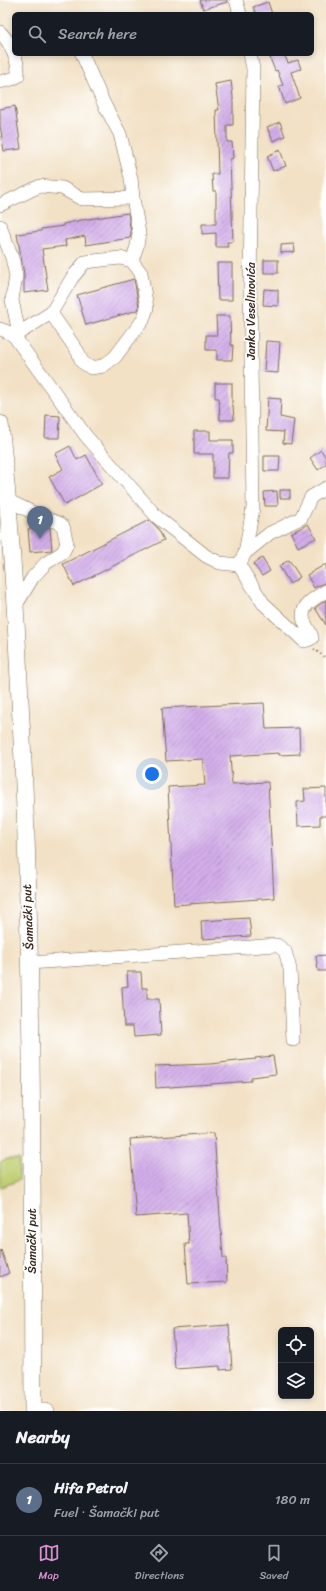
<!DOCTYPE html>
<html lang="en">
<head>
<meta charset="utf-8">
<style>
	:root { --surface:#171b24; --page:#20242c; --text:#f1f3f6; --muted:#9ea1a6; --line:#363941; --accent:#d690ce }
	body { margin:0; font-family:Sriracha,sans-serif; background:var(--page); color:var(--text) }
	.controls { position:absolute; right:12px; bottom:12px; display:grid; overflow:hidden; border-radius:6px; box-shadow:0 2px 6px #0003 }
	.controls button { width:36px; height:36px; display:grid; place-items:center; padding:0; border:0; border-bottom:1px solid var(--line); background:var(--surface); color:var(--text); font:20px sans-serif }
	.you { position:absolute; left:152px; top:774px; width:14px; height:14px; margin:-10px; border:3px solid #fff; border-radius:50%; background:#1a73e8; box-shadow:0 0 0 6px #1a73e833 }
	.badge { display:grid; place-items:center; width:26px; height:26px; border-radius:50%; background:var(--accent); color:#fff; font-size:13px; font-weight:700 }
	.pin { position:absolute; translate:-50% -33px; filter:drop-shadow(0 1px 2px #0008) }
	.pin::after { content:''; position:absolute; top:21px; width:14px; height:12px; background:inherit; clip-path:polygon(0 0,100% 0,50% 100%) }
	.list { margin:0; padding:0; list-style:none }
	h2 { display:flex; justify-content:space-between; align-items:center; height:52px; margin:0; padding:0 16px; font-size:17px }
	h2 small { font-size:13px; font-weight:400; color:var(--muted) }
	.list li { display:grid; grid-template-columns:26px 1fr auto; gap:12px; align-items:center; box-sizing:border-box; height:72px; padding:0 16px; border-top:1px solid var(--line) }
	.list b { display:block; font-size:15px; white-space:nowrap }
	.list p { margin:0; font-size:13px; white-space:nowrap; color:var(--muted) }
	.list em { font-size:13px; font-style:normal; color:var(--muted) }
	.icon { flex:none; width:22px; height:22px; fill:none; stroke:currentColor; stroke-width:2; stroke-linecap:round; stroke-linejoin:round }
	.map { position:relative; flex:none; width:326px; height:1411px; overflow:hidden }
	.search { position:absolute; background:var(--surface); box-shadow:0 2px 6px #0003; left:12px; right:12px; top:12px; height:44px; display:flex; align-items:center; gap:10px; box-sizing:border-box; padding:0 14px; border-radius:6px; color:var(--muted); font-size:15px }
	.sheet { height:124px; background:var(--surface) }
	nav { display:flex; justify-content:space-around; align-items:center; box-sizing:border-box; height:56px; border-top:1px solid var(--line); background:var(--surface); font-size:11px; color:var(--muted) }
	nav a { display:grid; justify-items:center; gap:2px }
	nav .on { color:var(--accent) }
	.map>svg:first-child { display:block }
	.grass { fill:#bfce71; stroke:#7d7c48 }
	.building { fill:url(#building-hatch) }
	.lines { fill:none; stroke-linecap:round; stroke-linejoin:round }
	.minor-casing { stroke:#7b6a58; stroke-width:14 }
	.major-casing { stroke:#7b6a58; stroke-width:18 }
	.path { stroke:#7b6a58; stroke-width:2; stroke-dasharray:1 3; stroke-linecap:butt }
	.minor { stroke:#fff; stroke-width:13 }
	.major { stroke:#fff; stroke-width:17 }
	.labels { text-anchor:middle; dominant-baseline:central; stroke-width:3.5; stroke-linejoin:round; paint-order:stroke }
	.street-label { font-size:12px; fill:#3b2a1e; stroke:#fff }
</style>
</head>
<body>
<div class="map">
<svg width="326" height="1411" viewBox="0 0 326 1411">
	<defs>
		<pattern id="building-hatch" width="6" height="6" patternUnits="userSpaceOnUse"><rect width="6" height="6" fill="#d3aeea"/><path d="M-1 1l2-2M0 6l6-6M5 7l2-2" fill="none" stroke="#ac8ebd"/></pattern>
	</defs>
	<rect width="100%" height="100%" fill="#fff"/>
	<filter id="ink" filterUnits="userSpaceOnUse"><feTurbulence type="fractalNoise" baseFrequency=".025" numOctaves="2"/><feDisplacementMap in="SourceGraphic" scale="8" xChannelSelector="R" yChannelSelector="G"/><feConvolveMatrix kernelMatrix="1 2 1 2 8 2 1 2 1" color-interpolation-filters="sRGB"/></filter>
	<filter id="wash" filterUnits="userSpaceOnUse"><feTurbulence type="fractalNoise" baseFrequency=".012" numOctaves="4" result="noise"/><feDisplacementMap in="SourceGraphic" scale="16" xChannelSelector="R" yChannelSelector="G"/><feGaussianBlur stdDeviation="0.9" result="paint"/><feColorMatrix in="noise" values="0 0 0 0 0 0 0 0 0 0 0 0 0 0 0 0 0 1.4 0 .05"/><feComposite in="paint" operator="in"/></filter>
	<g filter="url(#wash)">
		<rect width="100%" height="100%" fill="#f2e1c5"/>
		<polygon class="grass" points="6,1159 19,1159 19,1180 0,1188 0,1162"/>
		<g id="blocks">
			<g class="building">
				<polygon points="200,0 227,0 227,2 203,9"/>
				<polygon points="268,2 272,14 256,14 253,7"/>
				<polygon points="280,54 284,54 288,63 298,60 301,69 291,72 300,98 285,104 279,86 283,85 277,70 275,71 270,58"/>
				<polygon points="231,81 233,97 233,125 227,125 227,142 232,142 233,158 230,159 233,242 227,242 228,247 216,247 216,233 202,234 202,224 216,224 216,191 213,191 212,174 218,174 216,110 219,110 215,84"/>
				<polygon points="15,106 21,149 4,151 0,125 0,109"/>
				<polygon points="280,122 285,136 273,141 267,127"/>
				<polygon points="280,150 286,166 273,171 267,156"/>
				<polygon points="128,213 131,233 130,238 86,245 85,236 65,240 66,246 42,249 48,290 24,293 24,274 17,234 41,231 41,229 63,226 63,224 82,220"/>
				<polygon points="294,244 295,252 281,253 281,245"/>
				<rect x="264" y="260" width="14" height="13"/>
				<polygon points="217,263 232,263 232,300 218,300"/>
				<polygon points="134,279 139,307 138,310 86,325 77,295"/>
				<polygon points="264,289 278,290 278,306 263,305"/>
				<polygon points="216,316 230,316 231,345 233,345 232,360 217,360 217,350 206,350 206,335 217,335"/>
				<polygon points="266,341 280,342 278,373 264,372"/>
				<polygon points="215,383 232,383 232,405 233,405 234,420 220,420 219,398 215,398"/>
				<polygon points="268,398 281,399 280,417 294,420 291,444 283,443 284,432 266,431"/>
				<polygon points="46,415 60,416 59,438 45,438"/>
				<polygon points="194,431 210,431 210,440 233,440 233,453 229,453 228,478 213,478 213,454 194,454"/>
				<polygon points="70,446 77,460 86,455 102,484 65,505 49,477 63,469 55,454"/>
				<polygon points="321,450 326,458 326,464 318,470 310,458"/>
				<polygon points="264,456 280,456 279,471 264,471"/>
				<rect x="280" y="490" width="10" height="8"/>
				<polygon points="277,491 278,506 265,506 264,492"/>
				<polygon points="149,520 157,527 164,540 74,586 63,564"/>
				<polygon points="308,524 316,538 298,547 291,533"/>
				<polygon points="47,527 50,528 52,550 30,552 28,529"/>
				<polygon points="262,558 270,571 262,576 253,564"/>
				<polygon points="289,560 300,577 290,584 279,566"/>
				<polygon points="326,564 326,582 314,588 307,575"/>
				<polygon points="326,600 326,625 315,608"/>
				<polygon points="264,703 266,729 299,728 300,754 279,755 279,753 230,756 232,784 268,782 274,898 174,905 168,787 205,785 203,759 166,761 162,708"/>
				<polygon points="326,788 326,816 320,816 320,825 298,826 297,802 305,801 304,789"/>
				<polygon points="249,918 251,936 202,939 201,921"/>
				<polygon points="326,955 326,971 318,971 316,956"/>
				<polygon points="127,972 141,972 142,988 147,988 147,999 159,999 161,1035 134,1037 133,1026 124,1026 122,987 128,986"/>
				<polygon points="273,1056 276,1074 251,1077 251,1081 156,1088 155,1066 210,1064 256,1059 255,1058"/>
				<polygon points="214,1133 223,1258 226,1258 227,1282 188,1284 185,1244 189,1244 187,1213 136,1217 130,1139"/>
				<polygon points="1,1250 9,1273 0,1277 0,1251"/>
				<polygon points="229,1325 232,1369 220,1370 220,1366 175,1369 172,1329"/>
			</g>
		</g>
	</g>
	<g filter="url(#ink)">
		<use href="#blocks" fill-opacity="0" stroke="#7b6a58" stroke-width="1"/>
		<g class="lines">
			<defs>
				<g id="minor">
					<polyline points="236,0 240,14"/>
					<path d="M0 32C10 42 19 61 18 76L12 79 0 82"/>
					<polyline points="82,54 104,104 120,134 131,178 133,198 139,233 137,246 132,261"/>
					<polyline points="0,205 40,186 62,188 82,199 133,198"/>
					<polyline points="0,226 12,258 16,276 12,300 19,333"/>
					<path d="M0 329 8 332 14 336 86 436 157 517 206 556 220 563 239 565 263 603 304 641 308 640 312 638C311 631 306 627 304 621 299 605 315 598 326 591"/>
					<polyline points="14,336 51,313 72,278 85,262 120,258 132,261 141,273 147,308 143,320 115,357 103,366 91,368 82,362 78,352 51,313"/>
					<polyline points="7,500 40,516 59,523 63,526 67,544 63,552 46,563 33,577 16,605"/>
					<polyline points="245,553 270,533 301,518 311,497 326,488"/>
					<polyline points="239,565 245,553 253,508 250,286 253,69 250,54"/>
					<polyline points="30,963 277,945 285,951 290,969 293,1040"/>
					<polyline points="33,1407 48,1411"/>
				</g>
				<path id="major" d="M0 424C10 516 16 609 20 701 33 938 32 1174 33 1411"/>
			</defs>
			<use href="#minor" class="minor-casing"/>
			<use href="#major" class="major-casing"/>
			<polyline class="path" points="314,649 326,658"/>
			<use href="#minor" class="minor"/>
			<use href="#major" class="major"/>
		</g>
	</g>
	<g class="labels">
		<g class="street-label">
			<text transform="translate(251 311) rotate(-90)">Janka Veselinovića</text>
			<text transform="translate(28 917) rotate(-92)">Šamački put</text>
			<text transform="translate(32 1241) rotate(-90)">Šamački put</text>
		</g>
	</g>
</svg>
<div class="controls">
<button><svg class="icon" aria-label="locate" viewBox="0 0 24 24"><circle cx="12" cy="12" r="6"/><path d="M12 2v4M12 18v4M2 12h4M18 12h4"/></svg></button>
<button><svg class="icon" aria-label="layers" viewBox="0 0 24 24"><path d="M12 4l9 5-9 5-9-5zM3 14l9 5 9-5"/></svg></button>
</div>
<div class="you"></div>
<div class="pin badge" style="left:40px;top:539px;background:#5c6f8a">1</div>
<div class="search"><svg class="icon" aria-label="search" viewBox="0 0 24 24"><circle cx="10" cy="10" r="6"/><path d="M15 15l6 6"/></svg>Search here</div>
</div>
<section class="sheet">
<h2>Nearby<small></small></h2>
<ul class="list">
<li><span class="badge" style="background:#5c6f8a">1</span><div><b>Hifa Petrol</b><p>Fuel · Šamački put</p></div><em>180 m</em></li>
</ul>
</section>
<nav>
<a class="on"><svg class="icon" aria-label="map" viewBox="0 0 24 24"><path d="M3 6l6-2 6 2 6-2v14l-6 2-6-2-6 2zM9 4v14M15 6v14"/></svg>Map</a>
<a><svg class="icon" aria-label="directions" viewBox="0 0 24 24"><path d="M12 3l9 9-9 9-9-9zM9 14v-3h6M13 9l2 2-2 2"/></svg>Directions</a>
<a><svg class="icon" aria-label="saved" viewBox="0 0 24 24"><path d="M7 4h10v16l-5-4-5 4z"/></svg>Saved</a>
</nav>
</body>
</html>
